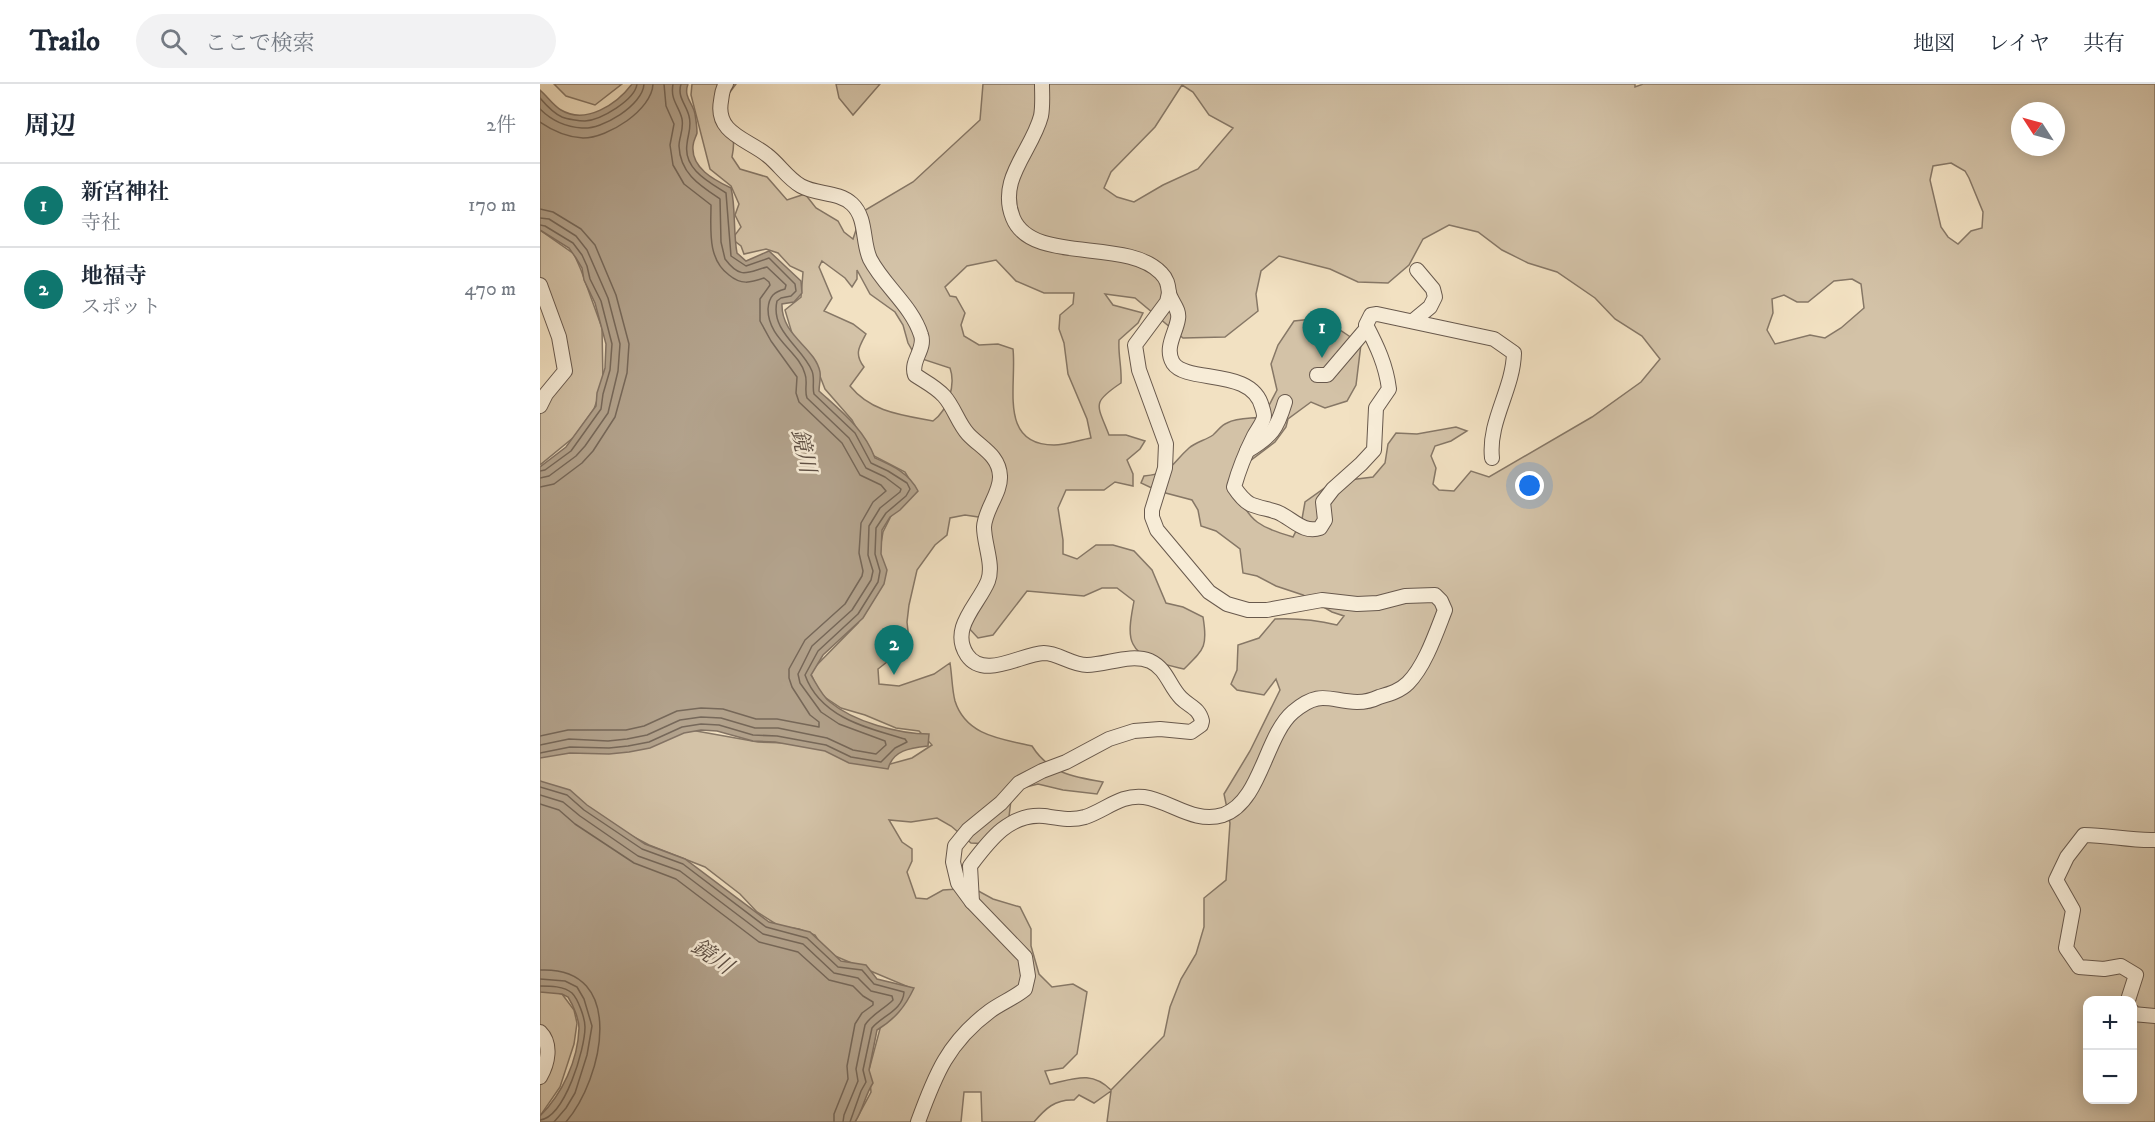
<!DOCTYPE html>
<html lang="ja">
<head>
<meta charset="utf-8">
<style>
	:root { --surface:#fff; --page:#f2f2f3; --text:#1f2937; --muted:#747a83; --line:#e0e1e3; --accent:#0f766e }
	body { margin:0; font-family:"IM FELL DW Pica","Noto Serif JP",serif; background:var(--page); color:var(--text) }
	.controls { position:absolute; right:18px; bottom:18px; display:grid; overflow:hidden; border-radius:12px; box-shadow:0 3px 15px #0003 }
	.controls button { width:54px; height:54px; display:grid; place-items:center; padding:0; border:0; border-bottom:2px solid var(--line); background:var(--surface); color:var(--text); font:30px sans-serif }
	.compass { position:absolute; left:1471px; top:18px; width:54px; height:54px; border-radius:50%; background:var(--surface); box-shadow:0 3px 15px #0003; rotate:306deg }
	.you { position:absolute; left:990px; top:402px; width:21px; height:21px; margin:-15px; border:4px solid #fff; border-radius:50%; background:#1a73e8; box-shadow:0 0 0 9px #1a73e833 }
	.badge { display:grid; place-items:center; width:39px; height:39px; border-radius:50%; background:var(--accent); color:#fff; font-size:20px; font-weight:700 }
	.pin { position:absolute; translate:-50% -50px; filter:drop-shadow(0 2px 3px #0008) }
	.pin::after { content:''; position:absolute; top:32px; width:21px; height:18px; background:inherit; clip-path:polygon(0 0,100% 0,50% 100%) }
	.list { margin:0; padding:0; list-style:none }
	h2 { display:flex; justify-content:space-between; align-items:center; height:78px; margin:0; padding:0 24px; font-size:26px }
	h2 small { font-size:20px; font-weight:400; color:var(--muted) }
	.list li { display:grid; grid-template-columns:39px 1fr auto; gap:18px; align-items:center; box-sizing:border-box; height:84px; padding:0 24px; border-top:2px solid var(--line) }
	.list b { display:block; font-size:22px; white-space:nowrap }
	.list p { margin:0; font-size:20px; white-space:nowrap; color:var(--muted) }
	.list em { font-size:20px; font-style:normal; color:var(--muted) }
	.icon { flex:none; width:33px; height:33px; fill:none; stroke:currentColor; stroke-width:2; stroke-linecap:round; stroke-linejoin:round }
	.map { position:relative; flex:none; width:1615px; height:1038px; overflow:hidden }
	header { display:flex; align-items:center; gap:36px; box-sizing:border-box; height:84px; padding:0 30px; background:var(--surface); border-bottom:2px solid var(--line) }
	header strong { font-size:28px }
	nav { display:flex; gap:33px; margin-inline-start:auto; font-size:21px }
	.search { width:420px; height:54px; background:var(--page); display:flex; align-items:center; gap:15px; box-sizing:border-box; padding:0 21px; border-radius:33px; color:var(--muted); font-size:22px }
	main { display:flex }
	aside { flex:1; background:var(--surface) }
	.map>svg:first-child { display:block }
	.green { fill:#d3c2a7; stroke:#867766; stroke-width:1.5; fill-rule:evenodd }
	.water { fill:#b3a38d; stroke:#837364; stroke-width:1.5 }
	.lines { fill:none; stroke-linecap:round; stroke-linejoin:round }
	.shore { stroke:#76685a; stroke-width:1.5 }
	.minor-casing { stroke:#68594d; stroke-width:16 }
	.minor { stroke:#f7ecd7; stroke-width:14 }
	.labels { text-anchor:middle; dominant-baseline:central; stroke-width:5; stroke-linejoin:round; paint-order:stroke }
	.water-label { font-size:22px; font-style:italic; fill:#5e5045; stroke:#f7ecd7 }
</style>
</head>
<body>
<header>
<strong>Trailo</strong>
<div class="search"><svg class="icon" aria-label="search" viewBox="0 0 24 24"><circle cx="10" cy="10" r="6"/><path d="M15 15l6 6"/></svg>ここで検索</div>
<nav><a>地図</a><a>レイヤ</a><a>共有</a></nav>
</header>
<main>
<aside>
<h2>周辺<small>2件</small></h2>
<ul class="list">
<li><span class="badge">1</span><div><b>新宮神社</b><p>寺社</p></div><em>170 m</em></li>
<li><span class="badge">2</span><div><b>地福寺</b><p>スポット</p></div><em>470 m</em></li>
</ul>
</aside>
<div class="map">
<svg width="1615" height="1038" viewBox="0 0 1615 1038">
	<rect width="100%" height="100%" fill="#f2e1c2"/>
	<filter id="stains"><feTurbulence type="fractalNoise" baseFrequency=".00333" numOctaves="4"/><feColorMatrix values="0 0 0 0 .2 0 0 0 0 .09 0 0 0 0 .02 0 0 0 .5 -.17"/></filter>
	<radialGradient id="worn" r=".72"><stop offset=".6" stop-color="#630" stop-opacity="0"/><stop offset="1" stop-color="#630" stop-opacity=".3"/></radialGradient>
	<g class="green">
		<polygon points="14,0 82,0 55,21 26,12"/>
		<path d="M152 0H196L176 27C190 44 197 49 192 73L200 85 227 93 247 116 265 110 276 124 298 137 304 148 313 155 322 128 373 98 440 36 443 0H1095V3L1103 0H1615V1038H567L571 1007 554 1019 539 1011 534 1016C515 1015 505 1025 494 1038H442L441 1008H424L421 1038H315L331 1008 329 986 341 941 371 904 295 872 282 862 275 851 259 845 239 842 217 828 200 810 165 783 109 761 71 741 0 697V669L145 645 218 658 248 659 290 666 343 682 372 674 392 661 379 647 356 644 325 631 301 624 280 610 270 588 318 539 331 515 343 448 351 432 374 403 365 388 334 372 325 360 312 336 285 305 278 287 254 256 245 226 261 213 263 188 250 182 238 169 226 165 204 170 201 162 192 155 201 143 195 131 199 120 191 102 170 85 151 11ZM642 1 653 8 669 31 693 44 658 85 623 101 594 118 577 113 564 104 571 88 615 43ZM1480 27H1516V63H1480ZM1411 79 1425 87 1429 94 1443 128 1442 144 1431 147 1418 160 1408 153 1401 143 1390 96 1393 82ZM909 141 938 148 962 166 988 179 1017 188 1055 214 1075 235 1102 252 1120 275 1101 298 1052 333 949 393 931 387 914 407 899 406 893 400 896 384 891 372 895 362 911 357 927 347 916 343 877 350 856 349 848 360 845 379 833 393 793 398 765 418 762 435 753 453C721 443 709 439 697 407L710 377 735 358 746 343 748 335 771 318 785 324 807 317 816 301 821 260 782 234 754 237 738 261 731 280 737 306 723 333C711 335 698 333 687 339 681 341 678 347 673 351 666 356 656 358 649 364 629 382 633 389 604 392L601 399 618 407 652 416 658 426 661 442 676 447 700 465 703 489 717 492 736 502 763 511 792 528 804 532 797 541C776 536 756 534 735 535L719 554 698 561 697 586 691 600 697 606 724 611 736 595 740 606 710 667 684 710 690 739 686 796 664 814V843L656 870 641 895 630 923 624 952 571 1006C551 986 534 995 510 1000L505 987 523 984 537 970 547 908 533 900 512 903 499 890 491 862V845L480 823 453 815 433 804 403 806 387 815 376 814 367 788 372 777V765L362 758 349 736 371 738 397 734 411 742 431 759 449 760 468 741 471 716 482 704 498 700 523 706 557 710 563 698C533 693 509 689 492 662 462 655 426 652 415 617 412 606 412 591 410 579L394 590 359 602 339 600 338 585 361 567 369 556 367 538 369 521 377 486 395 461 407 451 410 434 425 431 445 434 456 475 448 497 425 540 438 554 453 551 487 507 544 512 562 504H577L594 517C592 529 587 549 593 560 601 577 627 581 644 585 664 565 668 563 663 533L643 523 626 519 612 486 594 467 573 461H556L537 475 523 470V456L518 424 526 406H564L575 398 593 402V390L587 376 600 365 605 357 586 351H569C557 320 551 319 581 299 582 284 578 271 579 256L598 239 603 229 573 221 565 210 595 214 643 254 685 253 718 227 716 210 721 187 739 172 790 185 818 198 848 199 869 181 883 155ZM456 176 476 197 504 209H534L533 220 520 231 519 245 524 259 528 290 547 335 551 354C539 356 526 361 514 361 458 361 477 301 473 265L458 260 439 261 424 252 421 241 425 229 416 213 410 212 405 203 427 182ZM282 177 305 194 312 203 317 195V186L330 210 355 228 363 241 368 259 376 273 410 284C416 301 408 326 393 337 361 331 331 328 310 302L324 283C314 270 319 263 326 250L313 240 284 227 292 214 279 183ZM1312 195 1321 200 1324 224 1301 244 1285 254 1270 251 1235 260 1227 246 1233 229 1232 215 1244 211 1257 218H1268L1294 197ZM1548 916H1592V1016H1548Z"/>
		<polygon points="296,0 340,0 313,31 299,14"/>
		<polygon points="0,146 34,170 41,186 62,244 63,299 54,325 34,353 0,381 0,324 15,308 20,279 0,203"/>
		<polygon points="0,905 22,910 34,926 37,939 34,960 20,1003 0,1032"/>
	</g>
	<g class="water">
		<path d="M92 0H148C143 13 153 19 155 30 156 36 157 43 157 49 156 53 153 57 153 62 151 84 174 96 191 104 196 124 193 148 197 169L206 177 229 167 261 197 262 209 254 218 242 220C241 252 275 263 280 288 281 294 279 302 279 307 302 328 324 345 335 374 353 382 369 389 378 407L360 426 350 433 342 446 341 470 347 486 344 500 323 534 283 571 271 591C276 599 282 612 290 618 314 638 359 650 389 650L388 662C370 664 353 666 348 685L309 679 285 667 235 658 213 657 177 647 161 646 144 649 110 664 89 668 69 670 30 669 0 674V383L26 363 56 322 57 309 65 284 66 260 55 219 44 196 42 184 36 174 29 164 0 146V6C7 12 13 21 21 26 46 41 77 20 92 0Z"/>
		<path d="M0 697 30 706 47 721 105 760 145 775 229 838 270 848 301 877 326 881 337 895 374 904C365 923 355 935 337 946L329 986 333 999C325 1011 323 1026 315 1038H0V1032C22 1010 38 977 39 944 39 935 33 921 28 913L22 910 0 908Z"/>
	</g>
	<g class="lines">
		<g class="shore">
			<path d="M0 14C6 21 13 29 22 33 27 35 39 37 45 37 61 36 95 16 97 0"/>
			<path d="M0 25C12 37 25 43 42 44 62 46 103 21 104 0"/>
			<path d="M0 38C13 47 27 53 43 54 68 54 112 26 113 0"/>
			<polyline points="0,125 13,128 41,145 55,161 76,211 89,260 87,289 75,333 53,367 42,379 14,400 0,403"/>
			<polyline points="0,134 9,135 36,152 47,166 68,214 80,260 78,287 68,329 45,362 36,372 9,392 0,394"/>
			<polyline points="0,141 5,142 33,159 42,171 47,182 50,195 61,217 72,260 70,286 63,310 61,325 31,367 5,386 0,387"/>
			<path d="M0 652 28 646H86L104 642 137 627 161 624 183 625 216 635H237L279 643V638L270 631 252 603 249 594V585L265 556 305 520 322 492 323 487 319 469 321 439 333 418 346 407 341 401 320 391 302 359 259 318 256 309 257 293 231 257 220 237V215L230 201 229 198 224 194C210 199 201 201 189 191 167 175 171 145 171 121L144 100 133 81 130 61 134 40 126 22 124 0"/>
			<path d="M0 661 29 655 68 657 87 655 107 651 140 636 161 633 181 634 215 644H238L287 654 313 666 336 670 346 661 345 657 299 640 281 628 260 599 258 590 272 562 312 526 331 496 333 487 328 471 329 442 340 424 360 408 361 405 345 393 326 384 309 354 267 314C264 306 268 298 265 290 259 267 228 255 228 225 229 212 234 208 245 205L246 201 227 183C207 188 201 196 185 175L181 158 180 115C159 101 140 89 139 62 139 53 144 46 142 35 139 22 130 16 133 0"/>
			<path d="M0 669 30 663 69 664 88 662 109 658 142 643 161 640 179 641 213 651 237 652 286 661 311 673 341 678 355 664 367 658 365 655C326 644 280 633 265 591L278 567 318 530 338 498 340 487 335 470 336 444 346 429 366 412 370 405 367 399 348 387 331 379 315 349 274 310C272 303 275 294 272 287 262 263 230 247 237 217L241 214 251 212 256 207 255 200 229 174 206 182 191 172 186 109C169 98 143 85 147 60 148 49 152 43 149 32 146 20 137 13 141 0"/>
			<path d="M0 703 27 711 44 726 102 765 143 780 226 843 267 854 298 883 322 886 334 900 364 908C363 926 342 932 332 944L323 986 326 998 321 1007 310 1038"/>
			<path d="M0 711 23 718 40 732 98 772 140 787 223 850 263 860 294 889 318 894 331 907 352 912 353 916C344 925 331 931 325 941L316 985 318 997 304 1031 303 1038"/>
			<polyline points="0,720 19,726 35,740 94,779 136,795 219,858 258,868 289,896 313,902 323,912 333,918 333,921 322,929 315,940 307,982 308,995 294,1030 294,1038"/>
			<path d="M0 886C88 882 63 995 26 1038"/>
			<polyline points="0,895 25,897 37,903 44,915 52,942 47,971 35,1009 26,1024 14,1038"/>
			<path d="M0 902C10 902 24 902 32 909 38 915 45 934 45 943 45 965 25 1033 0 1036"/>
		</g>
		<defs>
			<g id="minor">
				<path d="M186 0C182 5 182 11 181 17 175 49 207 55 227 71 239 80 247 94 261 102 277 111 298 107 312 120 327 134 322 158 330 175 344 202 372 222 381 251 386 265 370 277 375 291 384 297 396 303 404 312 414 323 418 339 428 350 441 364 459 371 460 392 461 409 445 425 444 443 444 460 454 481 448 497 439 520 409 544 427 571 444 596 481 570 504 569 518 569 532 581 547 581 567 581 590 569 610 577 627 585 629 602 641 614 650 623 659 624 662 637L661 641 651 648 620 645 594 647 569 655 526 678 502 687 479 699 461 719 428 746 415 762 413 778 418 799 432 818 485 873 488 892 485 905C474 914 461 919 450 927 408 958 395 991 378 1038"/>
				<path d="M502 0C502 10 503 22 501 32 492 67 457 95 473 134 492 181 587 153 621 189 628 196 628 202 629 209 631 218 640 225 638 235 636 249 624 264 633 279 647 300 712 283 722 323 723 326 724 329 724 332 724 338 717 346 714 352 706 368 699 385 694 403 698 409 703 416 710 420 719 424 729 425 737 428 752 434 763 450 780 444L785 436 783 418 793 405 821 380 834 366 836 324 849 305C846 281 837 262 826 241L831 231 837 230 954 255 974 269C973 306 948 337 952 374"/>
				<polyline points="0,201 19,253 25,287 6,310 0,322"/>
				<polyline points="873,237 890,223 895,213 893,205 877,186"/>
				<polyline points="777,291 787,291 827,244"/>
				<path d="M707 367C732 352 737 345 745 318"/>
				<path d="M432 818 430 782C449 757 469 729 504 732 518 734 531 737 545 733 566 726 581 710 604 713 631 717 654 740 683 731 721 718 725 652 753 628 780 605 789 617 817 618 825 618 833 616 839 613 849 610 860 607 868 599 885 582 896 549 905 526L901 517 895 511 865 512 838 519 817 520 782 516 727 526H708L687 520 669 508 617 446 612 433V426L625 384 626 360 599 286 595 261 627 218 629 209"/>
				<path d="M1588 916 1596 891 1581 882 1564 885 1539 883 1526 864 1533 826 1516 796 1527 773 1544 751C1568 751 1591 757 1615 756"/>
				<polyline points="1592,927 1593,930 1615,932"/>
				<path d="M0 948C12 960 8 979 0 993"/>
			</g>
		</defs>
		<use href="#minor" class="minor-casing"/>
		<use href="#minor" class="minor"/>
	</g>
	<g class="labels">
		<g class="water-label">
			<text transform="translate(263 367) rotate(78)">鏡川</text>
			<text transform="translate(172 873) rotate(35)">鏡川</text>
		</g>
	</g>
	<rect width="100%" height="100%" filter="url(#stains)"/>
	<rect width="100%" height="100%" fill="url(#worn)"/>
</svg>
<div class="controls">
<button>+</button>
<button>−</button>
</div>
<svg class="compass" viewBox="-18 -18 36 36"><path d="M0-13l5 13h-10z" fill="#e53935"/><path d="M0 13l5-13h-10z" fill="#747a83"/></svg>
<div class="you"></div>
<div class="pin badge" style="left:782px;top:274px">1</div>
<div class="pin badge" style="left:354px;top:591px">2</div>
</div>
</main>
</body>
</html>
